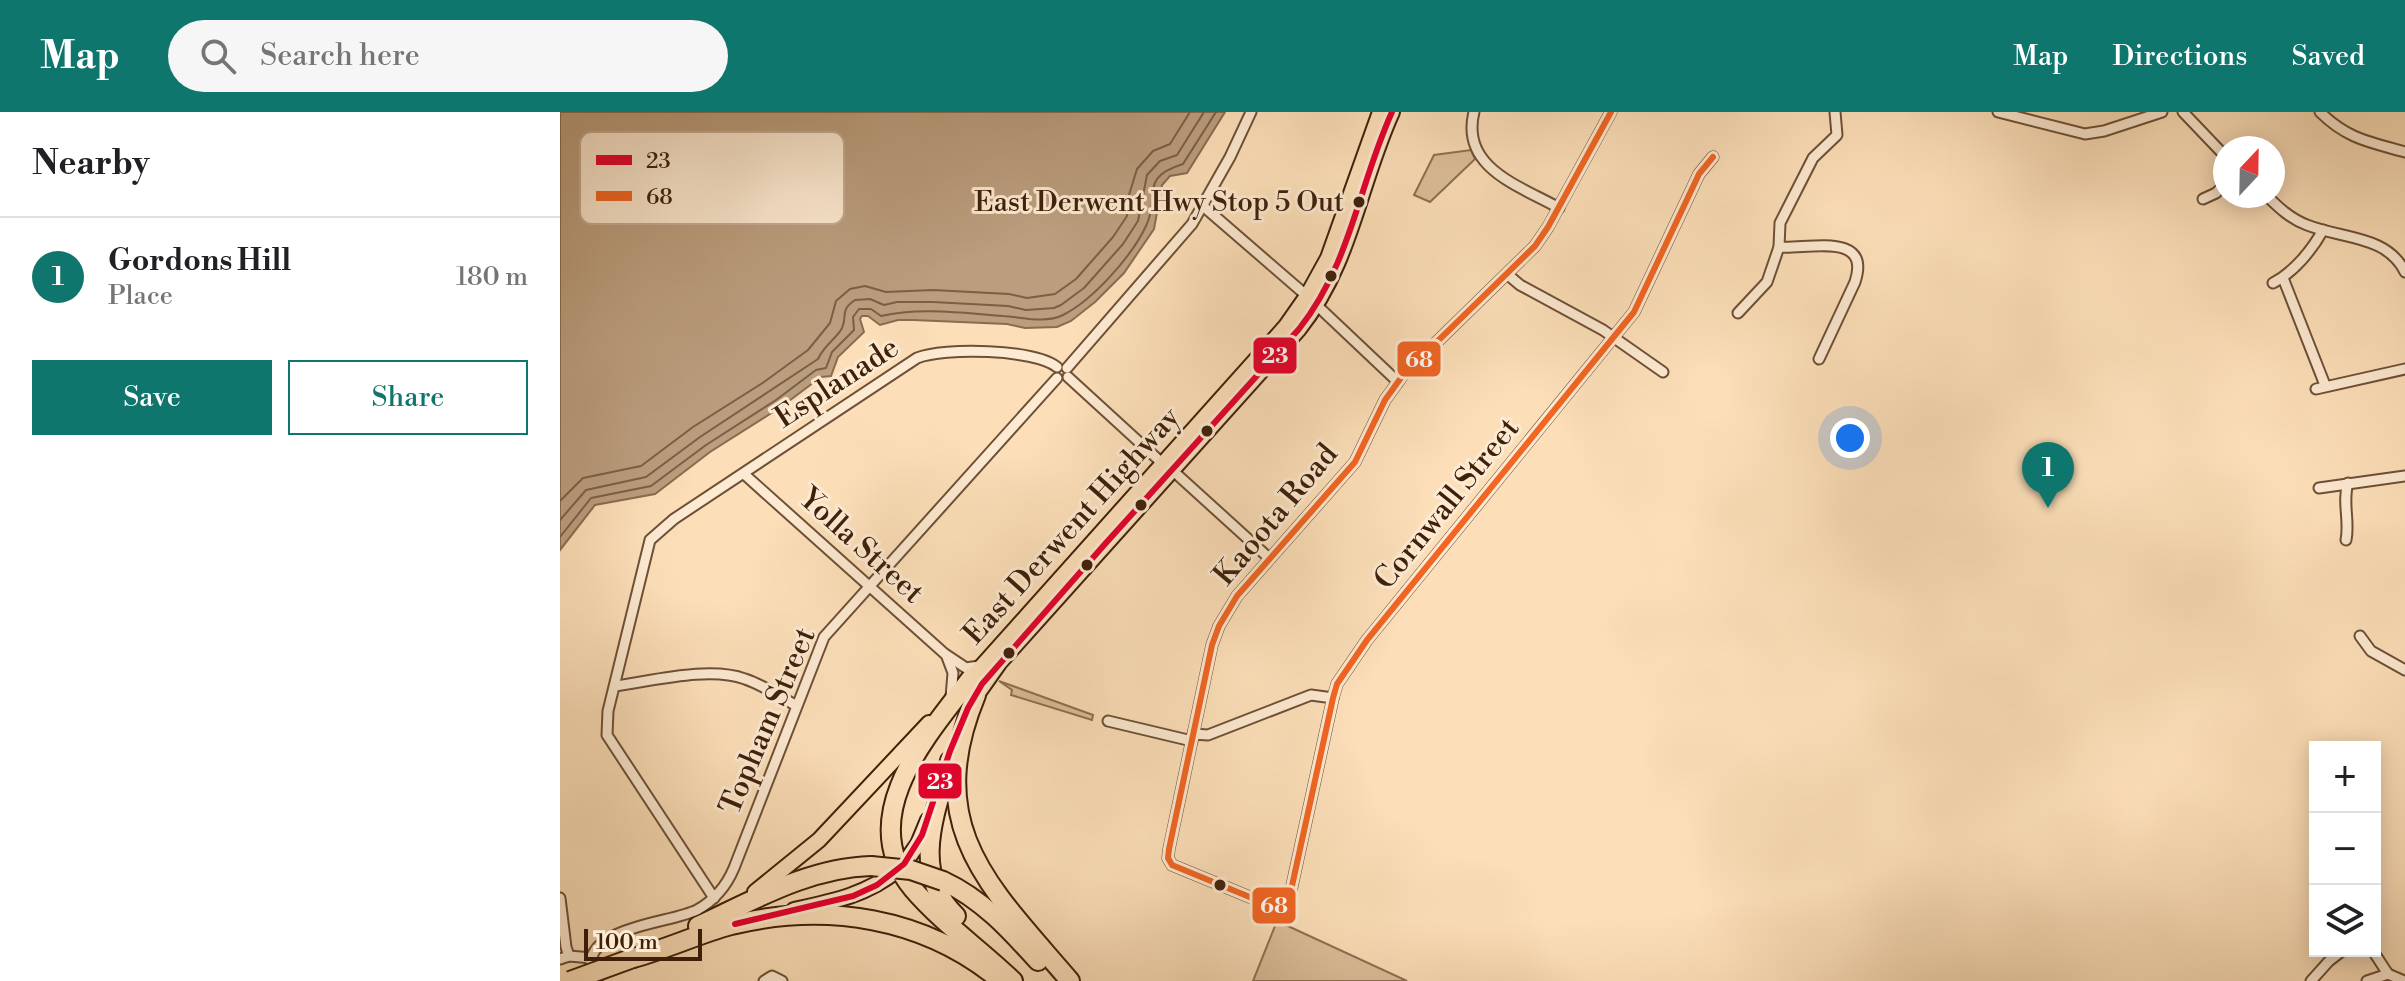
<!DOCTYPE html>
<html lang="en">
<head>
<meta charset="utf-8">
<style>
	:root { --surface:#fff; --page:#f6f6f6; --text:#202124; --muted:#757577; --line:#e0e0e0; --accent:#0f766e }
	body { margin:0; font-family:"Libre Bodoni",serif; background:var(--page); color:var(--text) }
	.controls { position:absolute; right:24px; bottom:24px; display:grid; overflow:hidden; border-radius:0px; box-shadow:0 4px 20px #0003 }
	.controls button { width:72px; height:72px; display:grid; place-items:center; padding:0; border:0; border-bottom:2px solid var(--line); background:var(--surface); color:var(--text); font:40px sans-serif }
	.compass { position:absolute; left:1653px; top:24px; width:72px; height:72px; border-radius:50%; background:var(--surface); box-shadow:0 4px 20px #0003; rotate:22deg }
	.scale { position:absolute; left:24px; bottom:20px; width:118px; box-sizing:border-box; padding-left:8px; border:4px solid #3e200a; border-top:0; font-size:22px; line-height:28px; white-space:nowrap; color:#3e200a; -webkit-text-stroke:6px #fdead2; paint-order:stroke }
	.you { position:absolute; left:1290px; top:326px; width:28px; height:28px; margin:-20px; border:6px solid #fff; border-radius:50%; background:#1a73e8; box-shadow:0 0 0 12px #1a73e833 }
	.badge { display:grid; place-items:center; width:52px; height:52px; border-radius:50%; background:var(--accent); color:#fff; font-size:26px; font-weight:700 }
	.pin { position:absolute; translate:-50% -66px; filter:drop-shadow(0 2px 4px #0008) }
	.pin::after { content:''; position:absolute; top:42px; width:28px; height:24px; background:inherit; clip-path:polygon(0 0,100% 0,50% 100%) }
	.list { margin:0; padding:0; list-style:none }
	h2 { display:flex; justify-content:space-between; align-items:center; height:104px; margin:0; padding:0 32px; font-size:34px }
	h2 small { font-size:26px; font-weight:400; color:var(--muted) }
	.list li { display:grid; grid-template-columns:52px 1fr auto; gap:24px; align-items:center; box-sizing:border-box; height:120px; padding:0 32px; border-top:2px solid var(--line) }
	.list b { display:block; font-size:30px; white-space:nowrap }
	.list p { margin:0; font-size:26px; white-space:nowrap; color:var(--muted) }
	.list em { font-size:26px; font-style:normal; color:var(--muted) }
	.actions { display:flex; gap:16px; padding:24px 32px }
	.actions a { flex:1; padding:18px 0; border:2px solid var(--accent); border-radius:0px; text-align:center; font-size:28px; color:var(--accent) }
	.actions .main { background:var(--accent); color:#fff }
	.icon { flex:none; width:44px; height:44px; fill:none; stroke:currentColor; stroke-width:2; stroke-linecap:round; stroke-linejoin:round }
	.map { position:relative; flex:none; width:1845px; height:869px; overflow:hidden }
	header { display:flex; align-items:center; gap:48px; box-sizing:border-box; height:112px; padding:0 40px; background:var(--accent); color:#fff }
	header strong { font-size:38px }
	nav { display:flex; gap:44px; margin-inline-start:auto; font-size:28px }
	.search { width:560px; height:72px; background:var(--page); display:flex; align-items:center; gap:20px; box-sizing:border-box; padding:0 28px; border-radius:44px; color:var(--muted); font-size:30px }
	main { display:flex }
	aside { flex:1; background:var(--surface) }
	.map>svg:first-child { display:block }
	.green { fill:#dcbf9b; stroke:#8d7052; stroke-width:2 }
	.water { fill:#bb9e7e; stroke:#896c50; stroke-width:2 }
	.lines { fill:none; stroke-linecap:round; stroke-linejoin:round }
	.shore { stroke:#7c5f44; stroke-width:2 }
	.street-casing { stroke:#6e5036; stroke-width:13 }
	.primary-casing { stroke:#3e200a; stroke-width:18 }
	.highway-casing { stroke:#3e200a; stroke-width:22 }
	.street { stroke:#fdead2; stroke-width:9 }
	.primary { stroke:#fcdfb9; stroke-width:14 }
	.highway { stroke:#fcdfb9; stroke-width:18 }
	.highway-bridge-casing { stroke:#3e200a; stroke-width:22; stroke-linecap:butt }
	.highway-bridge { stroke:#fcdfb9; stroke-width:18 }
	.bus-1-casing { stroke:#fdead2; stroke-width:12 }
	.bus-2-casing { stroke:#fdead2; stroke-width:12 }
	.bus-1 { stroke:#e4002b; stroke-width:6 }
	.bus-2 { stroke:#f26522; stroke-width:6 }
	.bus-dot { fill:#3e200a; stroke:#fdead2; stroke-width:3 }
	.labels { text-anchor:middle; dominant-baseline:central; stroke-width:6; stroke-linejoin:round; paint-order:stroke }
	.bus-label { font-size:28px; fill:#3e200a; stroke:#fdead2; text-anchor:end }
	.street-label { font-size:30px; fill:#3e200a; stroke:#fdead2 }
	.key { fill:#fdead2; stroke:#c4ad96; stroke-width:2 }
	.key-label { font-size:22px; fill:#3e200a }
	.line-badge { stroke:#fdead2; stroke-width:3 }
	.badge-label { font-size:22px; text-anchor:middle; font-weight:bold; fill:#fff }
</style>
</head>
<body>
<header>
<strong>Map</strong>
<div class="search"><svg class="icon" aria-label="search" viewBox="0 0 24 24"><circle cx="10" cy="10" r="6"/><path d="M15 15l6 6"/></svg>Search here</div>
<nav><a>Map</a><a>Directions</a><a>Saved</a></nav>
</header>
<main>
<aside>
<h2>Nearby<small></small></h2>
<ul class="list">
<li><span class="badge">1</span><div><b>Gordons Hill</b><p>Place</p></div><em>180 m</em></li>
</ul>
<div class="actions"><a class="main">Save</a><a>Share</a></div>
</aside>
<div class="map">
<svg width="1845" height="869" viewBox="0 0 1845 869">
	<rect width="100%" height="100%" fill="#fcdfb9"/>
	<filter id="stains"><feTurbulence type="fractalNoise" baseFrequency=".0025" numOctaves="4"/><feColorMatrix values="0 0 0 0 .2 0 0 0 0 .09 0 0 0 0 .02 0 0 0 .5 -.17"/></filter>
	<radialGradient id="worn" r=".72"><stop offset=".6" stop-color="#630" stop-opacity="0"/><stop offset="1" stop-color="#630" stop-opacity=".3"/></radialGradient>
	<g class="green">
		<polygon points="911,38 915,47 870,90 854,83 874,43"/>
		<polygon points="439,569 533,603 532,608 451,583 452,578"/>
		<polygon points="717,809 847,869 693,869"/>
	</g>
	<polygon class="water" points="0,0 665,0 627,61 610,64 602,73 594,117 564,161 535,190 511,209 497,215 465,216 447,212 353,208 338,208 320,213 308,204 302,204 300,207 304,220 278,245 271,264 261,265 221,295 150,340 95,382 35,393 0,438"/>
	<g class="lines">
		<g class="shore">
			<polyline points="0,389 23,366 81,354 133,315 204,270 248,238 270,211 276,189 290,177 305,174 326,180 373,178 449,182 467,186 495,182 516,167 553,125 567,104 569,83 577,57 593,39 610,32 630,0"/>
			<path d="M0 408 26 378 86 365 140 325 258 247C264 233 278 225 282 216 288 203 279 199 295 188L310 187 324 193 337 190H373L448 194 466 198 494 196 501 193 524 176 563 132 578 109 587 63 600 49 617 43 644 0"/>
			<path d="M0 425 31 386 91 374 146 333 216 288 256 258 266 256 272 240 294 218 293 205 299 197H311L321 204C359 195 403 201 443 204 462 205 485 212 503 203 533 188 572 144 586 114 601 83 578 66 623 52L656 0"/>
		</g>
		<defs>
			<g id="street">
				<path d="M914 0C900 56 960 74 999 96"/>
				<polyline points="1051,0 988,115 975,134 843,263 825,288 795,350 677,484 659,514 652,533 609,737 608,746 612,753 709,793 719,794 730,783 773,586 777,572 807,528 1074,200 1139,62 1153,45"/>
				<polyline points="1438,0 1525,22 1544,19 1602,0"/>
				<polyline points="1623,0 1665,44"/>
				<path d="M1760 0C1787 27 1810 30 1845 40"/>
				<path d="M1707 84C1719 96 1731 107 1747 113 1782 127 1827 123 1845 160"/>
				<polyline points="1643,87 1656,81 1665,72"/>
				<polyline points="643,94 747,184 838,270"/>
				<path d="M1219 135C1245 138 1312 118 1295 170L1259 247"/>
				<polyline points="947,162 960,173 1043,218 1103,260"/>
				<polyline points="1723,166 1765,273"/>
				<path d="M1713 171C1734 160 1752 138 1763 118"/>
				<polyline points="1178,201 1207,170 1219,135 1220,111 1253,46 1277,23 1275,0"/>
				<polyline points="507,256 632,112 670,45 691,0"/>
				<polyline points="508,265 602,351"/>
				<polyline points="1756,277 1845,257"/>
				<polyline points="611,357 709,446"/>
				<polyline points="184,362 385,542 406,556 419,554"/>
				<polyline points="1759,376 1845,364"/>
				<path d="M1786 428C1790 409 1782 390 1788 371"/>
				<polyline points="1800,524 1811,539 1845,558"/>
				<polyline points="387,545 393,561 391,585"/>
				<path d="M55 574C93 569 149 554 185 567 203 573 219 584 235 593"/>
				<polyline points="548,609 632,629"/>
				<polyline points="633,622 648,623 751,583 773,586"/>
				<polyline points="0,786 6,835 9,844"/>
				<path d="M154 786 47 623 48 599 90 428 114 407 357 246C384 235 474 237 497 255"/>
				<polyline points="1813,839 1828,862"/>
				<polyline points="0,847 9,844 32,846"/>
				<path d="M37 869C6 816 110 812 137 798 155 788 166 775 174 756L264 525 497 266"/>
				<polyline points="204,869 212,864 222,869"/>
				<polyline points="1751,869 1769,849 1782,839"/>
				<polyline points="1807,869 1828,862 1844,869"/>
			</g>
			<g id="primary">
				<polyline points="405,573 726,214 747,184 768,146 820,0"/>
				<path d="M411 591 440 550 739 217C791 151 798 75 832 0"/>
				<polyline points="344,752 358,732 368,708"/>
				<polyline points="195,780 259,728 369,611"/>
				<path d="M234 798C271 790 307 783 337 758"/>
			</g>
			<g id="highway">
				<path d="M412 565C368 622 293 705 353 777 382 811 421 838 453 869"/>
				<path d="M416 583C361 716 430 775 510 869"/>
				<path d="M390 649C375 701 350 761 396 804"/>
				<path d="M383 769C422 787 450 818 478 849"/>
				<path d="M138 814C194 788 248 756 311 754"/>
				<path d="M73 846C107 837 138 822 171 813 266 790 365 805 441 869"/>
			</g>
		</defs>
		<use href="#street" class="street-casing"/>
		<use href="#primary" class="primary-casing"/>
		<use href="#highway" class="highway-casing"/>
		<use href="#street" class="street"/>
		<use href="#primary" class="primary"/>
		<use href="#highway" class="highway"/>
		<defs>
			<g id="highway-bridge">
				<polyline points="311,754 351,758 383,769"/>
				<polyline points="10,869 73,846"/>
			</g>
		</defs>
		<use href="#highway-bridge" class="highway-bridge-casing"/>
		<use href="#highway-bridge" class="highway-bridge"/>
		<defs>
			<path id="bus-1" d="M175 812 293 784 317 773 344 752 362 723 390 639 408 596 422 572 545 432 739 217C791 151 798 75 832 0"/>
			<polyline id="bus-2" points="1051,0 988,115 975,134 843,263 825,288 795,350 677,484 659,514 652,533 609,737 608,746 612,753 709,793 719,794 730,783 773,586 777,572 807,528 1074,200 1139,62 1153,45"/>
		</defs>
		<use href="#bus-1" class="bus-1-casing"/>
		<use href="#bus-2" class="bus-2-casing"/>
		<use href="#bus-1" class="bus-1"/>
		<use href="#bus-2" class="bus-2"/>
	</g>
	<g class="bus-dot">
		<circle cx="799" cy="90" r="7"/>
		<circle cx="771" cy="164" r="7"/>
		<circle cx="647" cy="319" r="7"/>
		<circle cx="581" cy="393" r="7"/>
		<circle cx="527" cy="453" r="7"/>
		<circle cx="449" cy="541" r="7"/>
		<circle cx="660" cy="773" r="7"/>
	</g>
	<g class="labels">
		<g class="bus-label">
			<text x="784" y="90">East Derwent Hwy Stop 5 Out</text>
		</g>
		<g class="street-label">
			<text transform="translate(277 271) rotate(-33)">Esplanade</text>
			<text transform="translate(887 392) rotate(-51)">Cornwall Street</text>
			<text transform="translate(716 403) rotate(-50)">Kaoota Road</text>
			<text transform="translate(512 414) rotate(-48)">East Derwent Highway</text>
			<text transform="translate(301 434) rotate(42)">Yolla Street</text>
			<text transform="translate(208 609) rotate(-67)">Topham Street</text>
		</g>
	</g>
	<rect x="20" y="20" width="264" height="92" rx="12" class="key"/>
	<rect x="36" y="43" width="36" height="10" fill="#e4002b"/>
	<rect x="36" y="79" width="36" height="10" fill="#f26522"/>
	<g class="key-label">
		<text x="86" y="56">23</text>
		<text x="86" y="92">68</text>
	</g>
	<g class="line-badge">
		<rect x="692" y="224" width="46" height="39" rx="8" fill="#e4002b"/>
		<rect x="836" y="228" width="46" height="38" rx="8" fill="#f26522"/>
		<rect x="357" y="650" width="46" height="38" rx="8" fill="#e4002b"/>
		<rect x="691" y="774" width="46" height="39" rx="8" fill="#f26522"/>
	</g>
	<g class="badge-label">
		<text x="715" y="251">23</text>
		<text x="859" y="255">68</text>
		<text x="380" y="677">23</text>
		<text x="714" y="801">68</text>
	</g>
	<rect width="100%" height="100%" filter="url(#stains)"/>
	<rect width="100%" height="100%" fill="url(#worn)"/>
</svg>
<div class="controls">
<button>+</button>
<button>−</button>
<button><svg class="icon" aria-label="layers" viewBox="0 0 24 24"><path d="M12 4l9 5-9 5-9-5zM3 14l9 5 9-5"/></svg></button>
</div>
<svg class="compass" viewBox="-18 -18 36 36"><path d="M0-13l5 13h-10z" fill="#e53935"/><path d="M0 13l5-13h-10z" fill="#757577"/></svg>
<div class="scale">100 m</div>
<div class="you"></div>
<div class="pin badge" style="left:1488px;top:396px">1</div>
</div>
</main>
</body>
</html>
